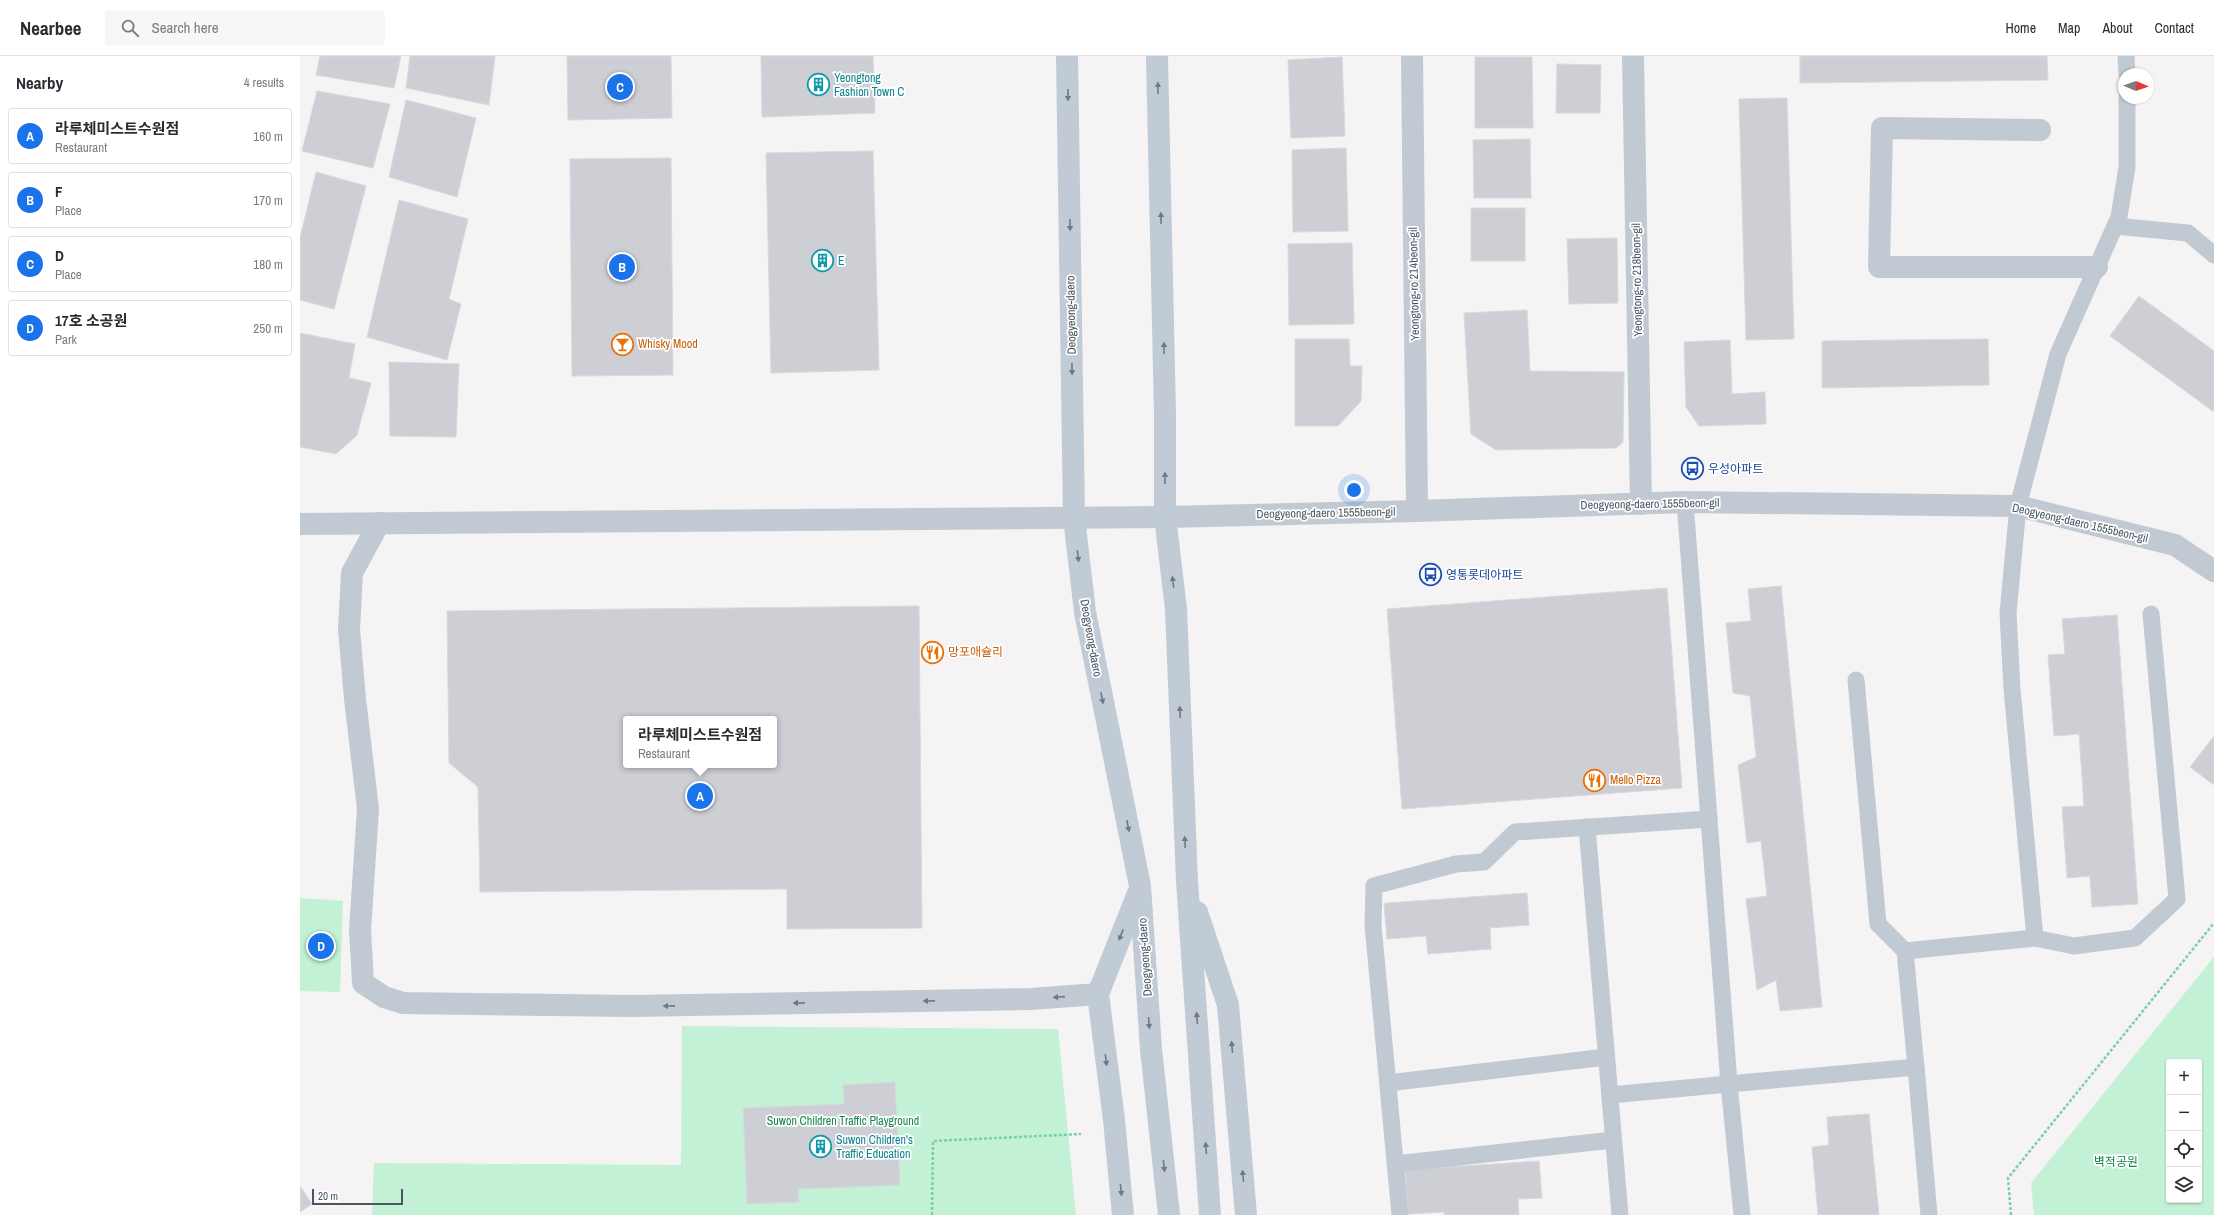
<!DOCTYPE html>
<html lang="en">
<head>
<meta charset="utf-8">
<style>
	:root { --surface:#fff; --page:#f7f7f7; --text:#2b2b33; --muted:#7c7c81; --line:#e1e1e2; --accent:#1a73e8 }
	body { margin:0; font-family:"Archivo Narrow","Noto Sans KR",sans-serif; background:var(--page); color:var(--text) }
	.controls { position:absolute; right:12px; bottom:12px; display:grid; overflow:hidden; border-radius:4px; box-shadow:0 1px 3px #0004 }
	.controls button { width:36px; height:36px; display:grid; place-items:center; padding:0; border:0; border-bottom:1px solid var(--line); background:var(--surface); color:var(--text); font:20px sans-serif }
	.compass { position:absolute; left:1818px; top:12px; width:36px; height:36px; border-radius:50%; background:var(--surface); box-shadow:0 1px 3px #0004; rotate:92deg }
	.scale { position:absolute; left:12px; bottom:10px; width:91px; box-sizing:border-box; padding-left:4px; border:2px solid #4a5661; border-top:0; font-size:11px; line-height:14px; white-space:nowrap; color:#4a5661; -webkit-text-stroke:3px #fff; paint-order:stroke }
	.you { position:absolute; left:1054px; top:434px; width:14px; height:14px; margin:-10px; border:3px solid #fff; border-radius:50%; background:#1a73e8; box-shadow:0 0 0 6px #1a73e833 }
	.badge { display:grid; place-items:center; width:26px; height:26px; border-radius:50%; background:var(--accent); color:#fff; font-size:13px; font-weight:700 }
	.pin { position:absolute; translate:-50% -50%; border:2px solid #fff; box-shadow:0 1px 4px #0006 }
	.popup { position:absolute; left:323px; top:660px; width:154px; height:52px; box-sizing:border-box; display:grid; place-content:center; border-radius:4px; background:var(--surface); filter:drop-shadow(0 1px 3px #0005); font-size:13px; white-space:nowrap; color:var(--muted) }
	.popup b { font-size:15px; color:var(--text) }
	.popup::after { content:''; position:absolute; left:50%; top:100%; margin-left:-8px; border:8px solid transparent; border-top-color:var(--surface) }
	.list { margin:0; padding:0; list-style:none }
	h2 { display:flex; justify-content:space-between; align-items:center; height:52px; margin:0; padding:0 16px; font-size:17px }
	h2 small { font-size:13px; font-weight:400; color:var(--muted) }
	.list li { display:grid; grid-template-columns:26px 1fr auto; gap:12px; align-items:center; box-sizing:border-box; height:56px; margin:0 8px 8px; padding:0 8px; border:1px solid var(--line); border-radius:4px }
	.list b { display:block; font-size:15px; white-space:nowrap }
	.list p { margin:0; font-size:13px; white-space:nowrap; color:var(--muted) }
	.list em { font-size:13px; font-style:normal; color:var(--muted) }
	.icon { flex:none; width:22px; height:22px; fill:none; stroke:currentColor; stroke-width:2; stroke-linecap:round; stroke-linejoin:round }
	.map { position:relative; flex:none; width:1914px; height:1159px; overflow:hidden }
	header { display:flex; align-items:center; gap:24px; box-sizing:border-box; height:56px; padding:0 20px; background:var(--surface); border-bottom:1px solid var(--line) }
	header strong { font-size:19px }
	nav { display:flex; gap:22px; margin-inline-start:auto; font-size:14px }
	.search { width:280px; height:36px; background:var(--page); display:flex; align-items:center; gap:10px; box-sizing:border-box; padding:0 14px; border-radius:4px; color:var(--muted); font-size:15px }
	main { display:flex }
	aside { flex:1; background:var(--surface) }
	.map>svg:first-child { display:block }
	.green { fill:#c3f1d5; fill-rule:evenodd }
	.building { fill:#cdcfd5; stroke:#d7d9de; fill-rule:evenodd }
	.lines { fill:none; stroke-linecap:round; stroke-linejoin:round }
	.path { stroke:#7ad0a6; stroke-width:2.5; stroke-dasharray:3 2; stroke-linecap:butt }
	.service { stroke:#c1cad2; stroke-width:17 }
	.minor { stroke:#c1cad2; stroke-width:22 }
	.secondary { stroke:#c1cbd6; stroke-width:22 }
	.oneway { fill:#6e7984 }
	.oneway2 { fill:#6e7983 }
	.labels { text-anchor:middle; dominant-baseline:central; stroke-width:3.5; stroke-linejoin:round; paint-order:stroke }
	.culture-label { font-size:12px; fill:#0d838f; stroke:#fff; text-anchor:start }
	.street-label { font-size:12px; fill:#4a5661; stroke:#fff }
	.food-label { font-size:12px; fill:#c56008; stroke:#fff; text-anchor:start }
	.transit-label { font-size:12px; fill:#164399; stroke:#fff; text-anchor:start }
	.park-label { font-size:12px; fill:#17864f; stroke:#fff }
</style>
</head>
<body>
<header>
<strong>Nearbee</strong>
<div class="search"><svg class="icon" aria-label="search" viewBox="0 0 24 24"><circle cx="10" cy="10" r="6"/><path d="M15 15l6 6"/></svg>Search here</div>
<nav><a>Home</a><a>Map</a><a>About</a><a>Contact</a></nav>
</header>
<main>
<aside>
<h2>Nearby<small>4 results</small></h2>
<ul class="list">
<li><span class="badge">A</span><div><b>라루체미스트수원점</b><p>Restaurant</p></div><em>160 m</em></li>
<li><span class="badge">B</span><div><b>F</b><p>Place</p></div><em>170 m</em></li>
<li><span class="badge">C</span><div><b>D</b><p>Place</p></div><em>180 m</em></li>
<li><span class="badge">D</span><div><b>17호 소공원</b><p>Park</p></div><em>250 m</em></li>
</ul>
</aside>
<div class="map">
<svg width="1914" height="1159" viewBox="0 0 1914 1159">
	<rect width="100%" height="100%" fill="#f5f3f3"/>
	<g class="green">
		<polygon points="0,842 43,845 40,936 0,935"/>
		<path d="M1914 901V1159H1734L1731 1127ZM1869 1006H1899V1144H1869Z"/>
		<polygon points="382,970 758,973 776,1159 72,1159 74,1107 381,1109"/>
	</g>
	<g class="building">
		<polygon points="20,0 101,0 94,32 16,19"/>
		<polygon points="110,0 195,0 189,49 106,32"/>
		<polygon points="267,0 371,0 372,62 268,64"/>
		<polygon points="461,0 573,0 575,57 462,61"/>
		<polygon points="1500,0 1747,0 1748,24 1500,27"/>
		<polygon points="1042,1 1045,80 991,82 988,4"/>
		<polygon points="1175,1 1232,1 1233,72 1175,72"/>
		<polygon points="1257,8 1301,9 1300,57 1256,57"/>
		<polygon points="17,35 90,48 73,112 2,95"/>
		<polygon points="1487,42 1494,283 1446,284 1439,43"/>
		<polygon points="106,44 176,62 157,141 89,121"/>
		<polygon points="1230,83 1231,142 1174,142 1173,84"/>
		<polygon points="1046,92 1048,175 993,176 992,94"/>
		<polygon points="573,95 579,314 471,317 466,97"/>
		<polygon points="371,102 373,319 272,320 270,103"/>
		<polygon points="16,116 66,130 34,253 0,244 0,182"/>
		<polygon points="99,144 168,163 149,243 161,248 147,304 67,281"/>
		<rect x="1171" y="152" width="54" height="53"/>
		<polygon points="1317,182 1318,247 1269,248 1267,183"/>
		<polygon points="1052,187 1054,268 989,269 988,188"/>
		<polygon points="1839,240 1914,295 1914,356 1810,280"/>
		<polygon points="1227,254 1230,315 1324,316 1323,386 1316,392 1196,394 1171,378 1164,257"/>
		<polygon points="0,277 55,288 49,322 71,327 57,379 36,398 0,391"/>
		<polygon points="995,283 1049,283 1050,310 1062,310 1061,345 1038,370 995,370"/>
		<polygon points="1688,283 1689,329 1522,332 1522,285"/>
		<polygon points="1430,284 1432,338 1465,336 1466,368 1399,370 1386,351 1384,286"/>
		<polygon points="89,306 159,308 156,381 90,380"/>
		<polygon points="1481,530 1522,951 1480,955 1476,924 1457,934 1446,843 1467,840 1461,785 1447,787 1438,709 1456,701 1450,640 1433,637 1426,567 1451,565 1448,533"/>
		<polygon points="1367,532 1382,732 1102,753 1087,553"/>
		<path d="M619 550 622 872 487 873V833L180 836 178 731 149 707 147 555ZM326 663H474V709H326Z"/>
		<polygon points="1817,559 1838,848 1792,851 1790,820 1767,822 1762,751 1784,750 1779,678 1754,680 1748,599 1765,598 1762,563"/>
		<polygon points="1914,680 1914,729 1890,711"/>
		<polygon points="1227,837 1229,869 1190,872 1191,893 1128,898 1126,880 1087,883 1084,848 1087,847"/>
		<polygon points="595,1026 600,1129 498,1133 499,1146 447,1148 443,1052 544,1048 543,1029"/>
		<polygon points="1569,1058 1579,1159 1518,1159 1512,1091 1529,1089 1527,1061"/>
		<polygon points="1239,1105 1242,1142 1218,1143 1219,1159 1144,1159 1144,1156 1108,1158 1105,1114"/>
		<polygon points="0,1130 12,1148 0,1156"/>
	</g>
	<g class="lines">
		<g class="path">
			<polyline points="632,1159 633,1085 781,1078"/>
			<polyline points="1711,1159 1708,1122 1914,867"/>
		</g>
		<g class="service">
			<polyline points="1826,0 1827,18"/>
			<polyline points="1815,170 1888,177 1914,199"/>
			<polyline points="1385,446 1429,1028 1616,1011 1605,895 1735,882 1712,633 1708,557 1718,450 1758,298 1819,161 1827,111 1827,42"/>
			<polyline points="1556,624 1578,868 1605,895"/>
			<polyline points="1287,771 1320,1159"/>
			<polyline points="1735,882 1774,890 1835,882 1877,843 1851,558"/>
			<polyline points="1616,1011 1629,1159"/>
			<polyline points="1088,1027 1306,1001"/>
			<polyline points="1310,1039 1429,1028 1442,1159"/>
			<polyline points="1095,1108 1313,1084"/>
			<polyline points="1100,1159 1073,869 1074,830 1156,808 1184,806 1215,776 1409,763"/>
		</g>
		<g class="minor">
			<polyline points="1112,0 1117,455"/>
			<polyline points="1333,0 1341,448"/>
			<polyline points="1740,74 1582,72 1579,211 1797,211"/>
			<polyline points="79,467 52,517 49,573 55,643 68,753 60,874 63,927 84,941 103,947 332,950 731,943 798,938"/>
			<polyline points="0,468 865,461 1117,455 1385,446 1718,450 1875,489 1914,515"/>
		</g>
		<g class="secondary">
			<polyline points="767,0 774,462 785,556 840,830 851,993 869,1159"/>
			<polyline points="857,0 865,359 865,461 876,553 887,825 910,1159"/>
			<polyline points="897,856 928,949 946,1159"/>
			<polyline points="823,1159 814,1064 798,938 838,837"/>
		</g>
	</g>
	<defs><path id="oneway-solid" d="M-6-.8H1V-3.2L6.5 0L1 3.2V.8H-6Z"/></defs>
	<g class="oneway">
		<use href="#oneway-solid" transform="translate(858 32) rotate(-91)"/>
		<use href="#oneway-solid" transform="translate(768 39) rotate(89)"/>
		<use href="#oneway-solid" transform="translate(861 162) rotate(-91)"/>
		<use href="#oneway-solid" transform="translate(770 169) rotate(89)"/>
		<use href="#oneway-solid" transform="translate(864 292) rotate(-91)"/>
		<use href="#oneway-solid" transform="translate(772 313) rotate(89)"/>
		<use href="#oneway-solid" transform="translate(865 422) rotate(-90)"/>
		<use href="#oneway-solid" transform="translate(778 500) rotate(83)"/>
		<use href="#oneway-solid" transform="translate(873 526) rotate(-97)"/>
		<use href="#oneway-solid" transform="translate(802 642) rotate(79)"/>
		<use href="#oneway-solid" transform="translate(880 656) rotate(-92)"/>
		<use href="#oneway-solid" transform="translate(828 770) rotate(79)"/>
		<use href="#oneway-solid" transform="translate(885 786) rotate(-92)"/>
		<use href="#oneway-solid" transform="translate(821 879) rotate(111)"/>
		<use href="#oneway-solid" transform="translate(897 962) rotate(-94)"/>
		<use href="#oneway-solid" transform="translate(849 967) rotate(86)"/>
		<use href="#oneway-solid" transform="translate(932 991) rotate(-95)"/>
		<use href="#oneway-solid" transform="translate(806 1004) rotate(83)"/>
		<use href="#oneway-solid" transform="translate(906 1092) rotate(-94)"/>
		<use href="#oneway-solid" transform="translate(864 1110) rotate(84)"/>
		<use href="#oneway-solid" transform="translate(943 1120) rotate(-95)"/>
		<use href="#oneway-solid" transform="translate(821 1134) rotate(84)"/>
	</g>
	<g class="oneway2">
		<use href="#oneway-solid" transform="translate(759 941) rotate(176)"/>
		<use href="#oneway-solid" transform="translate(629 945) rotate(179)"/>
		<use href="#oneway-solid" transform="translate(499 947) rotate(179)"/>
		<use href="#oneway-solid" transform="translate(369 950) rotate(179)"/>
	</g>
	<defs>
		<symbol id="building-ring" viewBox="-11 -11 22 22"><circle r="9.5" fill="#fff" stroke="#0f9aa8" stroke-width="1.5"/><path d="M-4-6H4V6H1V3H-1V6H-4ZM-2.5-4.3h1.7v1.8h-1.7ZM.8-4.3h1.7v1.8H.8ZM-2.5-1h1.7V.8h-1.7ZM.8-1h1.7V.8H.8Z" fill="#0f9aa8"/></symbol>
		<symbol id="bar-ring" viewBox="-11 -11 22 22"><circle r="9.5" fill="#fff" stroke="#e8710a" stroke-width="1.5"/><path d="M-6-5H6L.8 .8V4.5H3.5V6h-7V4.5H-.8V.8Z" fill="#e8710a"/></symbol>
		<symbol id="bus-ring" viewBox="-11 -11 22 22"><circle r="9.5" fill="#fff" stroke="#1a4fb4" stroke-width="1.5"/><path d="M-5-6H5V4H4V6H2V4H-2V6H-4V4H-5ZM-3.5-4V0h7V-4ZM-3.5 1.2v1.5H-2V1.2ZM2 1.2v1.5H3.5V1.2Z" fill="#1a4fb4"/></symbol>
		<symbol id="restaurant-ring" viewBox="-11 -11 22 22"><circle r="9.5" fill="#fff" stroke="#e8710a" stroke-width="1.5"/><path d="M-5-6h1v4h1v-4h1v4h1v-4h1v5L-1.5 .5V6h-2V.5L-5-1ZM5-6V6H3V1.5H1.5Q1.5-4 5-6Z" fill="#e8710a"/></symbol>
	</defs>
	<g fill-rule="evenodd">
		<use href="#building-ring" x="506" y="16" width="25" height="25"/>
		<use href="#building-ring" x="510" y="192" width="25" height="25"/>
		<use href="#bar-ring" x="310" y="276" width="25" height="25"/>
		<use href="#bus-ring" x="1380" y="400" width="25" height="25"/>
		<use href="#bus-ring" x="1118" y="506" width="25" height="25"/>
		<use href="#restaurant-ring" x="620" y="584" width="25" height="25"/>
		<use href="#restaurant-ring" x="1282" y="712" width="25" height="25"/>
		<use href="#building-ring" x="508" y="1078" width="25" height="25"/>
	</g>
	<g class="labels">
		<g class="culture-label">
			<text x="534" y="22">Yeongtong<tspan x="534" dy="14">Fashion Town C</tspan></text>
			<text x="538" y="205">E</text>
			<text x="536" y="1084">Suwon Children's<tspan x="536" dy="14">Traffic Education</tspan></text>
		</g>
		<g class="street-label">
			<text transform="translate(1337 224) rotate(-91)">Yeongtong-ro 218beon-gil</text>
			<text transform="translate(1114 228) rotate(-91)">Yeongtong-ro 214beon-gil</text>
			<text transform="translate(771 259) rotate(-91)">Deogyeong-daero</text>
			<text transform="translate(1350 448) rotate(-1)">Deogyeong-daero 1555beon-gil</text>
			<text transform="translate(1026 457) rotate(-1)">Deogyeong-daero 1555beon-gil</text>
			<text transform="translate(1780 467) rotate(13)">Deogyeong-daero 1555beon-gil</text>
			<text transform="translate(791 582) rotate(80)">Deogyeong-daero</text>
			<text transform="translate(845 901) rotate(-94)">Deogyeong-daero</text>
		</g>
		<g class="food-label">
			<text x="338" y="288">Whisky Mood</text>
			<text x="648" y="596">망포애슐리</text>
			<text x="1310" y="724">Mello Pizza</text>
		</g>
		<g class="transit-label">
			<text x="1408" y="413">우성아파트</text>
			<text x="1146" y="519">영통롯데아파트</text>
		</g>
		<g class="park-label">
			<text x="543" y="1065">Suwon Children Traffic Playground</text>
			<text x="1816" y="1106">벽적공원</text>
		</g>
	</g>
</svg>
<div class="controls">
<button>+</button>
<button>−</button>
<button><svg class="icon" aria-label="locate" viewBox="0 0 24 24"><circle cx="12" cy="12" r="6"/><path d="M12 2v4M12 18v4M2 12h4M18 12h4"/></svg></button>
<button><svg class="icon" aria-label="layers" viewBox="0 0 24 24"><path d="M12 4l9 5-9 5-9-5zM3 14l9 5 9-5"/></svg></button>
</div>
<svg class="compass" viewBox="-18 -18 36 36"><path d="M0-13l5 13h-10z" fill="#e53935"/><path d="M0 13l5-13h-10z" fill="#7c7c81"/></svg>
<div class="scale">20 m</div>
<div class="you"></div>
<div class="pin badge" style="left:400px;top:740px">A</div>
<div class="popup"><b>라루체미스트수원점</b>Restaurant</div>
<div class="pin badge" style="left:322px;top:211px">B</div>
<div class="pin badge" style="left:320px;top:31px">C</div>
<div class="pin badge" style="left:21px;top:890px">D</div>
</div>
</main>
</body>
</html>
